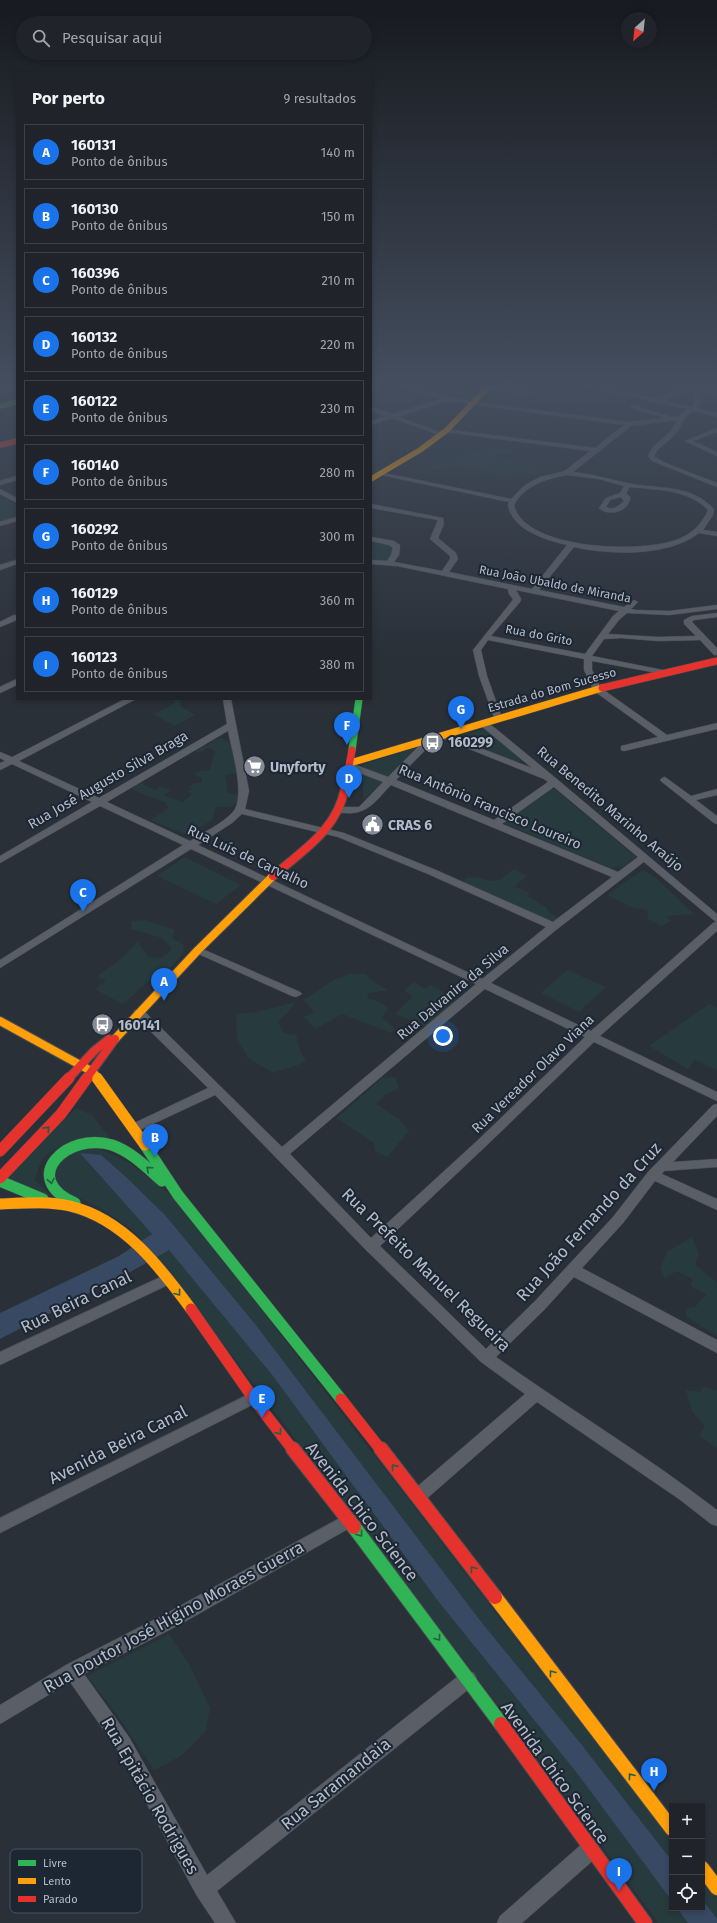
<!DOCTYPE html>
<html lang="pt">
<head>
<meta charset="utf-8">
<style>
	:root { --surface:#20242a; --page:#282c32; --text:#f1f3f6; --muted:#a2a4a8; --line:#3d4147; --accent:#1a73e8 }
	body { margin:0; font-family:"Fira Sans",sans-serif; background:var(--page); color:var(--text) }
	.controls { position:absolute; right:12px; bottom:12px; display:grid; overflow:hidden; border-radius:0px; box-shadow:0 2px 6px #0003 }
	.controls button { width:36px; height:36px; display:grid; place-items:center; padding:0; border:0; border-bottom:1px solid var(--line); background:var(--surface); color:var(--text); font:20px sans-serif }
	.compass { position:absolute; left:621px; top:12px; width:36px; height:36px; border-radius:50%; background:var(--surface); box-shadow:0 2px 6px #0003; rotate:207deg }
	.you { position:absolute; left:443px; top:1036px; width:14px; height:14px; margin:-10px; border:3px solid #fff; border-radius:50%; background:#1a73e8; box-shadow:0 0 0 6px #1a73e833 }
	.badge { display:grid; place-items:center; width:26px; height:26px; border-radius:50%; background:var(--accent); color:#fff; font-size:13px; font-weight:700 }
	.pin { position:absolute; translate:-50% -33px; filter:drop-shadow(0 1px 2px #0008) }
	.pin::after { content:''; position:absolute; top:21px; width:14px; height:12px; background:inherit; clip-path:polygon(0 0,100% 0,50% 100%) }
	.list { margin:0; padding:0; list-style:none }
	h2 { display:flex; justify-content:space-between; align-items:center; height:52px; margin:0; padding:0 16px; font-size:17px }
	h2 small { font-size:13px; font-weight:400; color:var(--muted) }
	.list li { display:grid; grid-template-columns:26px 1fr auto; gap:12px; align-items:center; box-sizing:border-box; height:56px; margin:0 8px 8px; padding:0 8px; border:1px solid var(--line); border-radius:0px }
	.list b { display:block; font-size:15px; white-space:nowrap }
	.list p { margin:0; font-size:13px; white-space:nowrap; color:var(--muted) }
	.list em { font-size:13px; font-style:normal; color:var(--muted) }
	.icon { flex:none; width:22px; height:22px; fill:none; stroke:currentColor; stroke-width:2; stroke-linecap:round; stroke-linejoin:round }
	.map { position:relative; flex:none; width:717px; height:1923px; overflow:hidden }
	.search { position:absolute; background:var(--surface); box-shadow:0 2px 6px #0003; left:16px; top:16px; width:356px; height:44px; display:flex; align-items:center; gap:10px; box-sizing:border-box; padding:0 14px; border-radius:22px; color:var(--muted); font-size:15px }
	.panel { position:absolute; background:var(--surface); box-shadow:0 2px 6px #0003; left:16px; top:72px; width:356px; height:628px; border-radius:0px }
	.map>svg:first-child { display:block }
	.green { fill:#273a3e }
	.water { fill:#384963 }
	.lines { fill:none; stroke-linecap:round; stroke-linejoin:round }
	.street-casing { stroke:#484c53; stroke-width:1 }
	.fast-far3-casing { stroke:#484c53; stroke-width:6 }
	.fast-far2-casing { stroke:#484c53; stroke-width:8 }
	.fast-far1-casing { stroke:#484c53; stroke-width:12 }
	.fast-casing { stroke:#484c53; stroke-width:16 }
	.slow-far4-casing { stroke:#484c53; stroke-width:6 }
	.slow-far3-casing { stroke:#484c53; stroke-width:8 }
	.slow-far2-casing { stroke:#484c53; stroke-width:10 }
	.slow-far1-casing { stroke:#484c53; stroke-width:12 }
	.slow-casing { stroke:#484c53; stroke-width:16 }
	.jam-far4-casing { stroke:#484c53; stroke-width:6 }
	.jam-far3-casing { stroke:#484c53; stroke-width:8 }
	.jam-far2-casing { stroke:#484c53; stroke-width:10 }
	.jam-far1-casing { stroke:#484c53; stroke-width:12 }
	.jam-casing { stroke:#484c53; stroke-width:16 }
	.street { fill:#5a5e66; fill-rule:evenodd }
	.fast-far3 { stroke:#30b455; stroke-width:5.5 }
	.fast-far2 { stroke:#30b455; stroke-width:7 }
	.fast-far1 { stroke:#30b455; stroke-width:11 }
	.fast { stroke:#30b455; stroke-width:14 }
	.slow-far4 { stroke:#ff9f0a; stroke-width:5.5 }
	.slow-far3 { stroke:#ff9f0a; stroke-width:7 }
	.slow-far2 { stroke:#ff9f0a; stroke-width:8 }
	.slow-far1 { stroke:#ff9f0a; stroke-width:11 }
	.slow { stroke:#ff9f0a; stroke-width:14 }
	.jam-far4 { stroke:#e5322d; stroke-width:5.5 }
	.jam-far3 { stroke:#e5322d; stroke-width:7 }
	.jam-far2 { stroke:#e5322d; stroke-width:8 }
	.jam-far1 { stroke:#e5322d; stroke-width:11 }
	.jam { stroke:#e5322d; stroke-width:14 }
	.oneway { stroke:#255f41 }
	.labels { text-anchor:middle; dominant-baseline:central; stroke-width:4; stroke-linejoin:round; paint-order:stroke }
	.far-street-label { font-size:12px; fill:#b4bcc9; stroke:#1d2633 }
	.poi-label { font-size:14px; font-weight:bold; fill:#b4bcc9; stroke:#1d2633; text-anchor:start }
	.street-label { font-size:14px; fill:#b4bcc9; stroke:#1d2633 }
	.near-street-label { font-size:17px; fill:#b4bcc9; stroke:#1d2633 }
	.key { fill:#1d2633; stroke:#4a5360; stroke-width:1 }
	.key-label { font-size:11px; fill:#b4bcc9 }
</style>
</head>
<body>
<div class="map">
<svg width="717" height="1923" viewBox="0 0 717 1923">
	<rect width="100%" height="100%" fill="#2a3038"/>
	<g class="green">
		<polygon points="688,390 690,404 688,406 659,400"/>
		<polygon points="492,448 516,451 514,453 499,453 493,455 528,465 546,473 536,476 523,472 517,475 501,476 453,465 437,471 427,469 446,456 457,458 473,451"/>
		<polygon points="0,497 17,506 17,516 0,522"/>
		<polygon points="371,541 395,546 394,550 386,562 371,560"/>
		<polygon points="168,699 181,699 180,706 195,715 175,726 153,714 169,707 175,702"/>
		<polygon points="485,729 524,760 517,762 451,738"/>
		<polygon points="222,738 234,745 237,773 225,775 228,793 244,797 231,807 216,807 212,820 187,835 151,820 169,808 166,803 131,789 140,782 155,790 160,787 171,790 164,795 183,802 192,794 188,792 193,788 188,787 196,783 202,783 202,778 194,774 200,771 210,770 215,751 208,748 199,753 194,751 202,745 207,746 214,740"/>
		<polygon points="419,747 417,749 364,799 361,769 364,764"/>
		<polygon points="550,789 556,790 636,857 624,866 610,868 504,823 504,821"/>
		<polygon points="184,857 241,885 216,904 157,876"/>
		<polygon points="514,869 528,876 518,883 516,887 530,893 527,896 546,907 550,913 557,917 556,922 551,922 464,882 466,878 479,877 488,881 499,880"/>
		<polygon points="643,870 655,877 694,914 667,916 671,921 662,926 648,919 647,910 631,907 607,895"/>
		<path d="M146 920 175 930 172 938 184 945 183 953 169 970 155 975 130 998 122 1004 95 989 106 981 97 976 120 960 138 942 147 956C159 959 165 959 172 948L162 938 131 929 132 921Z"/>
		<polygon points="567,970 606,987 579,1012 541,993"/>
		<polygon points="349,974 366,974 372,981 388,990 369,993 367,998 380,1002 388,1008 382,1018 395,1028 391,1033 342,1014 316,1029 304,1017 314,1012 304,1000 334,980"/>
		<polygon points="414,982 425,989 430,985 460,1001 428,1027 395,1014 413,996 404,991"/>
		<path d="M296 1002 289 1011 278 1022 284 1033 296 1035 300 1051 306 1060C295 1069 285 1067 273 1073L248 1058 237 1038 236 1014 256 1012Z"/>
		<polygon points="709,1004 717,1008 717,1070 695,1060 688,1069 649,1046"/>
		<polygon points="395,1077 399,1088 385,1095 376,1104 400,1120 409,1131 387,1157 375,1151 374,1143 337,1118 382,1078"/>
		<path d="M76 1108 92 1115 116 1146C91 1144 56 1139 41 1162 38 1167 37 1175 35 1180L52 1197 6 1181Z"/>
		<polygon points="79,1147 96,1147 130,1163 177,1200 672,1841 672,1908 702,1908 702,1880 717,1899 717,1923 658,1923 542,1763 153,1252 130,1228 100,1208 60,1189 55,1177 58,1161"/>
		<polygon points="692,1237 699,1253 695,1264 717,1283 717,1336 686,1316 687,1308 695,1307 706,1295 691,1286 692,1279 677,1271 664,1278 660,1268 667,1252"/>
		<polygon points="702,1387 717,1390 717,1448 699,1436 705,1426 692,1411 686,1390 701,1392"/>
		<polygon points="169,1634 190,1666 210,1708 206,1731 181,1756 154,1770 117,1715 87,1676"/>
	</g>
	<g class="water">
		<polygon points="0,383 17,383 17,390 0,394"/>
		<polygon points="80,1153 101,1155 126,1177 165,1215 255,1324 482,1623 581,1744 672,1861 672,1901 577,1773 438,1601 273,1376 169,1250 132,1271 0,1339 0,1313 119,1256 152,1234"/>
		<polygon points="702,1899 717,1919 717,1923 688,1923 677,1908 702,1908"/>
	</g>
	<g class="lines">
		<defs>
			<g id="street">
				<path d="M393 383H401L448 397 474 402 629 422 665 418 631 408V406L633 405 672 417 679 416 687 409 571 383H581L656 398 688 386 678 383 694 384 706 383 700 386 717 390V394L696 388 700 396V405L697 408 717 413V417L693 411C680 420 684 424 676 433 669 442 659 446 654 456L663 462 717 483V487L652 461 648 456 653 447 671 431 677 420 631 426 573 472C592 474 609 479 627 483 660 490 689 483 714 509L713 515 703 530 717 532V536L699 533C668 557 610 555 574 547L539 590 624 607 634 600 638 602 631 609 636 610 669 611 717 605V609L669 615 627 613 619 620 608 634 658 637 696 636 684 624V620L692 616 717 613V617L694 620 692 622 717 648V655H714L700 640 658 641 621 638 604 639 592 656 668 671V675L592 661V670L601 688 667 735 717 723V729L624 751 621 750V746L658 737 594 691 584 670V659L488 640 481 650 487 676 502 718 501 720H495L479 676 473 650 512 601 513 599 509 594 508 589 397 566 371 564V560L387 561 391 555 393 548 389 545 371 541V537L394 541 400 545 399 555 394 562 442 571 450 559V556L430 539 438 520 371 508V504L443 518 444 524 438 538 456 553 458 559 449 572 532 589 567 545C546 540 512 530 508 505L509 502 376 474 379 472 511 499 525 485 540 477 565 471 590 451 446 432 443 430 444 429 595 448 624 425 447 401 398 417 443 433V435H439L392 418 371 425V421L386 416 371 411V407L392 414 441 399ZM690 390 694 396V404L691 407 662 400ZM567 475 599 479 624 486 620 493 606 498 599 508C608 517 630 512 630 497L626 493 630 487C657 490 688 489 708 510 703 522 694 532 681 538 647 554 524 551 514 505 525 485 546 479 567 475ZM621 497 624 501C619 506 613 511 606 507L610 500ZM516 590 619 611 613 616 585 654 491 636 520 602 521 599Z"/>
				<polygon points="488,385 527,391 530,393 527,395 486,388 486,386"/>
				<polygon points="717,428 717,432 693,441 717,452 717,456 685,441"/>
				<polygon points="17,476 17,480 0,485 0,481"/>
				<polygon points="0,489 17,498 17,503 0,494"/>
				<polygon points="17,517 17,521 0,526 0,522"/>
				<polygon points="17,560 17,564 0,570 0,565"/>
				<polygon points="14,615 17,615 17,620 0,627 0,622"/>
				<polygon points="17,679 17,685 0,693 0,687"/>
				<path d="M125 699H136L19 761 99 798 227 724 223 699H231L249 791 245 809 344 833 436 870 553 922 612 877 391 785C377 799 368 815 346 813 341 813 337 813 334 810L339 807H359L383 782 347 768 345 766 347 764H353L388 777 428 737 431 736 435 739 434 741 396 780 494 820 548 782 544 779 437 736 441 733 444 734 532 768 480 725V721L483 720 495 728 558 780 717 914V931L600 1036 717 1092V1101L594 1042 486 1146 380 1246 486 1349 535 1301 613 1217 648 1172 713 1105 717 1104V1116L673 1162 717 1159V1167L664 1171 662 1174 717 1199V1210L655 1181 623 1223 582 1268 717 1340V1353L574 1277 545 1309 496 1357C569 1409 646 1455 717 1510V1526L711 1524 679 1499 537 1402 424 1501 418 1503 412 1501 410 1496 412 1491 525 1394 481 1362 366 1250 215 1095 138 1131H130L128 1128 130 1125 208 1088 135 1016 133 1013 135 1010H143L282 1147 476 984 191 849 0 968V960L183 845 100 806 0 863V856L92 802 12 764 0 770V763L5 761 0 758V752L12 757ZM228 731C232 750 246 797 233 812 222 824 204 832 190 841L107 802ZM554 787 638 857 618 872 502 824ZM242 814 338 837 428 874 546 927 482 979 198 845 232 823ZM644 862 716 922 713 923 591 1031 491 983 556 930ZM485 989 585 1037 478 1140 371 1238 290 1154Z"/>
				<polygon points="665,777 691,796 717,789 717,795 696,800 717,816 717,824 714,823 662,782 660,780 662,778"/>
				<polygon points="198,947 300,992 302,994 296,997 292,996 194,952 193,950"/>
				<polygon points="167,1274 172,1275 174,1279 172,1283 0,1365 0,1352"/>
				<polygon points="253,1392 258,1394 260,1398 258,1402 0,1533 0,1518"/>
				<polygon points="349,1513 355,1515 357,1520 355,1525 179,1625 84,1674 129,1737 207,1875 462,1673 468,1671 474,1673 477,1679 474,1685 217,1891 236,1923 215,1923 197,1896 117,1749 70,1682 0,1724 0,1705 66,1665 167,1613"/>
				<polygon points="590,1840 597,1843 600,1850 597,1857 522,1923 497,1923 500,1916 583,1843"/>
			</g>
			<polyline id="fast-far3" points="0,406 17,402"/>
			<polyline id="fast-far2" points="352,750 359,699"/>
			<g id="fast-far1">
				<polyline points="145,1145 178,1195 341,1399"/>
				<polyline points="0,1181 43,1199"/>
				<path d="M75 1203C18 1178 68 1131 112 1145 132 1152 147 1168 162 1181"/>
			</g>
			<polyline id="fast" points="354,1527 501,1724"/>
			<polyline id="slow-far4" points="371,479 420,450 447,430 492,383"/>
			<polyline id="slow-far3" points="350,763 602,688"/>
			<g id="slow-far2">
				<polyline points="0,1021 93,1072 98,1079"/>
				<polyline points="115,1039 198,950 273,876"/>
			</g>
			<g id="slow-far1">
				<polyline points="97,1078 145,1145"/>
				<path d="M0 1204C23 1203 48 1201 70 1206 124 1219 160 1267 191 1309"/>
			</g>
			<g id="slow">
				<polyline points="495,1597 672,1829"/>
				<polyline points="702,1868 717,1888"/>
			</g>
			<polyline id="jam-far4" points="0,445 17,441"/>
			<g id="jam-far3">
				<polyline points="602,688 717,661"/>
				<polyline points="345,789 352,750"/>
			</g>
			<g id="jam-far2">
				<path d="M273 876C303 850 337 830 345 788"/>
				<polyline points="68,1079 94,1051 109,1039"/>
				<polyline points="86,1079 115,1039"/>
			</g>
			<g id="jam-far1">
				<polyline points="0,1151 69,1078"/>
				<polyline points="0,1178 61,1114 87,1078"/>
				<polyline points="191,1309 256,1402 293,1450"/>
				<polyline points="341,1399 381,1450"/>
			</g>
			<g id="jam">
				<polyline points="293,1449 354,1527"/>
				<polyline points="381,1449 495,1597"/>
				<polyline points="501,1724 645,1923"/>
			</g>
		</defs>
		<use href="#street" class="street-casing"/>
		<use href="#fast-far3" class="fast-far3-casing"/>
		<use href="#fast-far2" class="fast-far2-casing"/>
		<use href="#fast-far1" class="fast-far1-casing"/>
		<use href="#fast" class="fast-casing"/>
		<use href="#slow-far4" class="slow-far4-casing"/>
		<use href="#slow-far3" class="slow-far3-casing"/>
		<use href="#slow-far2" class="slow-far2-casing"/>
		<use href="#slow-far1" class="slow-far1-casing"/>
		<use href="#slow" class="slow-casing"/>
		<use href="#jam-far4" class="jam-far4-casing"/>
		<use href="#jam-far3" class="jam-far3-casing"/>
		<use href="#jam-far2" class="jam-far2-casing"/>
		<use href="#jam-far1" class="jam-far1-casing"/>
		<use href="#jam" class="jam-casing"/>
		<use href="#street" class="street"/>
		<use href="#fast-far3" class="fast-far3"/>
		<use href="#fast-far2" class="fast-far2"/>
		<use href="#fast-far1" class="fast-far1"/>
		<use href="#fast" class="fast"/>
		<use href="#slow-far4" class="slow-far4"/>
		<use href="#slow-far3" class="slow-far3"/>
		<use href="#slow-far2" class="slow-far2"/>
		<use href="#slow-far1" class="slow-far1"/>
		<use href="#slow" class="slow"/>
		<use href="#jam-far4" class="jam-far4"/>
		<use href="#jam-far3" class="jam-far3"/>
		<use href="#jam-far2" class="jam-far2"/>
		<use href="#jam-far1" class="jam-far1"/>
		<use href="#jam" class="jam"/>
	</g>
	<defs><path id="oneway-chevron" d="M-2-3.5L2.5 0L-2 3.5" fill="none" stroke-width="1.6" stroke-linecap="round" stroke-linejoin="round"/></defs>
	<g class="oneway">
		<use href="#oneway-chevron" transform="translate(47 1129) rotate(-48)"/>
		<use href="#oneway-chevron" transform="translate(149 1169) rotate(-138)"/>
		<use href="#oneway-chevron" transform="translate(51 1181) rotate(79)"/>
		<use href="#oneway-chevron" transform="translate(178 1293) rotate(53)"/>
		<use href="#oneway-chevron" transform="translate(279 1432) rotate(52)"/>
		<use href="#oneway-chevron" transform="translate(394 1467) rotate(-129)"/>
		<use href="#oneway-chevron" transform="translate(360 1534) rotate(53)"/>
		<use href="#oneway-chevron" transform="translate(473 1569) rotate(-127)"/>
		<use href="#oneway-chevron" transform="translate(438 1638) rotate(53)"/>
		<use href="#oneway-chevron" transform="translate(552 1673) rotate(-127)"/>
		<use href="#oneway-chevron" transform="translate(631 1776) rotate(-127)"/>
	</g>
	<linearGradient id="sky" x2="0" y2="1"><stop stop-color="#171a1f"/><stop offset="0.59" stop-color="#444e5e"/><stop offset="1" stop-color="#444e5e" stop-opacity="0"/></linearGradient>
	<rect width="717" height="652" fill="url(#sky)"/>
	<defs>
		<symbol id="bus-disc" viewBox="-11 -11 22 22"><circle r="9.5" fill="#848b96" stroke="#1d2633"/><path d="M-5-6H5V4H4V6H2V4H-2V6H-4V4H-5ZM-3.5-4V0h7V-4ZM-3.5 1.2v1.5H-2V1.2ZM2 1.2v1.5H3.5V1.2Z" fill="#fff"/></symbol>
		<symbol id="supermarket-disc" viewBox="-11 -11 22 22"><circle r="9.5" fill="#848b96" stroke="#1d2633"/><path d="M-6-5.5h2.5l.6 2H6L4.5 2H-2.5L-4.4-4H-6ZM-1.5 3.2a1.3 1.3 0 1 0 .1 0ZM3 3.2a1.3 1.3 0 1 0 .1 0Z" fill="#fff"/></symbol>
		<symbol id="civic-disc" viewBox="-11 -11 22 22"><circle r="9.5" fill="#848b96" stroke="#1d2633"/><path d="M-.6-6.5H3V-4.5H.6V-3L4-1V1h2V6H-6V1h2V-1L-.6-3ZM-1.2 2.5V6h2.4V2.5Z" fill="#fff"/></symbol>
	</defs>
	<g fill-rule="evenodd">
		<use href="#bus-disc" x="420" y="730" width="25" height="25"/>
		<use href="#supermarket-disc" x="242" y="754" width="25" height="25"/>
		<use href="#civic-disc" x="360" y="812" width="25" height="25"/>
		<use href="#bus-disc" x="90" y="1012" width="25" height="25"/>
	</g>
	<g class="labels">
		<g class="far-street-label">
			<text transform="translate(555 584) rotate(11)">Rua João Ubaldo de Miranda</text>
			<text transform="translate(539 635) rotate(11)">Rua do Grito</text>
			<text transform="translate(552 690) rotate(-16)">Estrada do Bom Sucesso</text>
		</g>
		<g class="poi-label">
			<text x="448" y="742">160299</text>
			<text x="270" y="767">Unyforty</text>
			<text x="388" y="825">CRAS 6</text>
			<text x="118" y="1025">160141</text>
		</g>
		<g class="street-label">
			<text transform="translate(108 780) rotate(-30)">Rua José Augusto Silva Braga</text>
			<text transform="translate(490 807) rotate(23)">Rua Antônio Francisco Loureiro</text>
			<text transform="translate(610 809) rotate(40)">Rua Benedito Marinho Araújo</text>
			<text transform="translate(248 857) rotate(25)">Rua Luís de Carvalho</text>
			<text transform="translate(453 992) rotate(-40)">Rua Dalvanira da Silva</text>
			<text transform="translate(533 1074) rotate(-44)">Rua Vereador Olavo Viana</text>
		</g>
		<g class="near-street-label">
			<text transform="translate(589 1222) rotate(-48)">Rua João Fernando da Cruz</text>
			<text transform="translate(426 1270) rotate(44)">Rua Prefeito Manuel Regueira</text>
			<text transform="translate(76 1302) rotate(-26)">Rua Beira Canal</text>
			<text transform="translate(118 1445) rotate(-27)">Avenida Beira Canal</text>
			<text transform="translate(362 1512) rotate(52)">Avenida Chico Science</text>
			<text transform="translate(174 1617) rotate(-29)">Rua Doutor José Higino Moraes Guerra</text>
			<text transform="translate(555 1773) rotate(54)">Avenida Chico Science</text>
			<text transform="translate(336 1784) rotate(-39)">Rua Saramandaia</text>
			<text transform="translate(150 1796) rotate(60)">Rua Epitácio Rodrigues</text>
		</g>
	</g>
	<rect x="10" y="1849" width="132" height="64" rx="6" class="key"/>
	<rect x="18" y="1860" width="18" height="6" fill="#30b455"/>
	<rect x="18" y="1878" width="18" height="6" fill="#ff9f0a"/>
	<rect x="18" y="1896" width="18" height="6" fill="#e5322d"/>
	<g class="key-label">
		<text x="43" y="1867">Livre</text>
		<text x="43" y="1885">Lento</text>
		<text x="43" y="1903">Parado</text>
	</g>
</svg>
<div class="controls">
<button>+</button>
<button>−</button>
<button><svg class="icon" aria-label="locate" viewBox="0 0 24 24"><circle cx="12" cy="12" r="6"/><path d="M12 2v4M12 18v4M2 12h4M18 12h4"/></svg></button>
</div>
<svg class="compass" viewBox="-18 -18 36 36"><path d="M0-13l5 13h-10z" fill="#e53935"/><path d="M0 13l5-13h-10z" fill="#a2a4a8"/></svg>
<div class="you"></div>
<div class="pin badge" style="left:164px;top:1001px">A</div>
<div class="pin badge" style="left:155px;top:1157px">B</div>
<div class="pin badge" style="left:83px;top:912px">C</div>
<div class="pin badge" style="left:349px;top:798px">D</div>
<div class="pin badge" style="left:262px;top:1418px">E</div>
<div class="pin badge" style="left:347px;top:745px">F</div>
<div class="pin badge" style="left:461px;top:729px">G</div>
<div class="pin badge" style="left:654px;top:1791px">H</div>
<div class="pin badge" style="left:619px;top:1891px">I</div>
<div class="search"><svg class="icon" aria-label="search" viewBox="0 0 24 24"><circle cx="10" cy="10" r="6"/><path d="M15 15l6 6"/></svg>Pesquisar aqui</div>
<section class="panel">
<h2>Por perto<small>9 resultados</small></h2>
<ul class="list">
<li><span class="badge">A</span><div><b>160131</b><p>Ponto de ônibus</p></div><em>140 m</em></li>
<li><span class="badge">B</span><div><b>160130</b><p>Ponto de ônibus</p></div><em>150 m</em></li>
<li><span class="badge">C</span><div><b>160396</b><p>Ponto de ônibus</p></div><em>210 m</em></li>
<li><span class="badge">D</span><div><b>160132</b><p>Ponto de ônibus</p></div><em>220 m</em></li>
<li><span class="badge">E</span><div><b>160122</b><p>Ponto de ônibus</p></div><em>230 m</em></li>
<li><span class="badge">F</span><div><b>160140</b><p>Ponto de ônibus</p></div><em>280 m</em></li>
<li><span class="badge">G</span><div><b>160292</b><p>Ponto de ônibus</p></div><em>300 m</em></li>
<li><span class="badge">H</span><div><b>160129</b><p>Ponto de ônibus</p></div><em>360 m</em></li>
<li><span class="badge">I</span><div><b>160123</b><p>Ponto de ônibus</p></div><em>380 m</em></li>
</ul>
</section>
</div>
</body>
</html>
